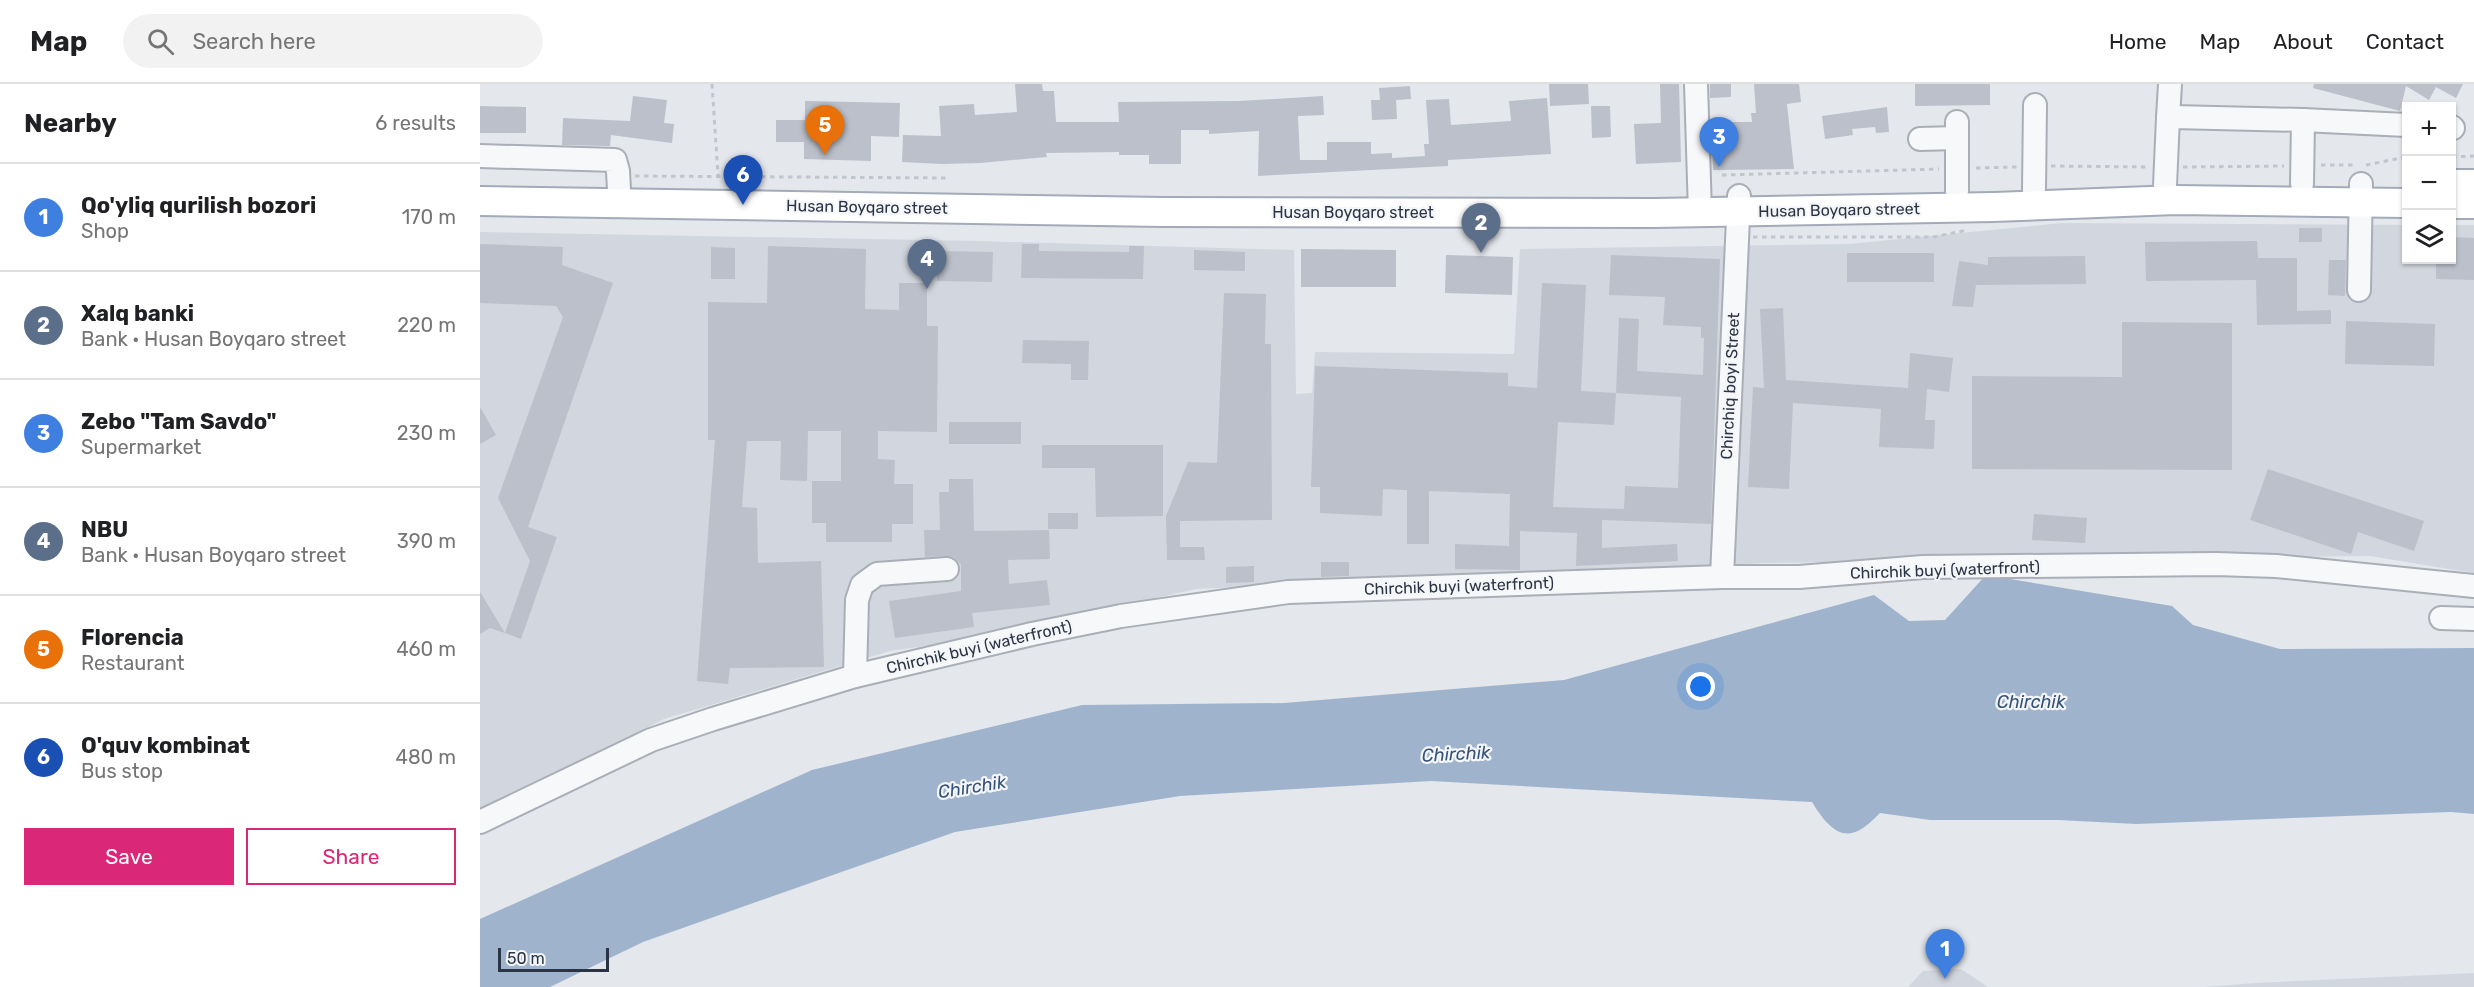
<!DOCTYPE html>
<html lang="en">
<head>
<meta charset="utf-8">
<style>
	:root { --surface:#fff; --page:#f2f2f2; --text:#202124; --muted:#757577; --line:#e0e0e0; --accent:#db2777 }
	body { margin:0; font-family:Rubik,sans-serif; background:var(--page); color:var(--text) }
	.controls { position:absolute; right:18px; top:18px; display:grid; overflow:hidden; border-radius:0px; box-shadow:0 2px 4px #0004 }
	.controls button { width:54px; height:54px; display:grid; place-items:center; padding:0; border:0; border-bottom:2px solid var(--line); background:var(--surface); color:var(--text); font:30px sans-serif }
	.scale { position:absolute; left:18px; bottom:15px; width:111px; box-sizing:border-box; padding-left:6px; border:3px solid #2b3445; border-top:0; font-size:16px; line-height:21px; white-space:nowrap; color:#2b3445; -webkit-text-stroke:4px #f4f6f9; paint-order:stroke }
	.you { position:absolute; left:1221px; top:603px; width:21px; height:21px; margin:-15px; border:4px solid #fff; border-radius:50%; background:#1a73e8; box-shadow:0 0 0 9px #1a73e833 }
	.badge { display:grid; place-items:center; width:39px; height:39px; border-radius:50%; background:var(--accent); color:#fff; font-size:20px; font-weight:700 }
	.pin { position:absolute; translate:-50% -50px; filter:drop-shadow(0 2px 3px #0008) }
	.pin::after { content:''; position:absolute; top:32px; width:21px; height:18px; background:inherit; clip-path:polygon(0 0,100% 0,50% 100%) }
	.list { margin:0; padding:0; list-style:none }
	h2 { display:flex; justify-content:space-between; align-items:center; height:78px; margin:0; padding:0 24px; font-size:26px }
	h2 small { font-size:20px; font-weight:400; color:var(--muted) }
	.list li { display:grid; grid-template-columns:39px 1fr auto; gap:18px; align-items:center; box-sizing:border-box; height:108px; padding:0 24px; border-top:2px solid var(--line) }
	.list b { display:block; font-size:22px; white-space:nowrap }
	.list p { margin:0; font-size:20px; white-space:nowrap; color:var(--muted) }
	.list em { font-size:20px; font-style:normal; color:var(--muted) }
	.actions { display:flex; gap:12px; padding:18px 24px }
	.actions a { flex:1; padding:14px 0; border:2px solid var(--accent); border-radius:0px; text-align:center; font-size:21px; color:var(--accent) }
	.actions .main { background:var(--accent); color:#fff }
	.icon { flex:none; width:33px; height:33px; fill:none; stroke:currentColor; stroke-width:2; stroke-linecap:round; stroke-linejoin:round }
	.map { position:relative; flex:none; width:1994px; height:903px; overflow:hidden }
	header { display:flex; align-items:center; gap:36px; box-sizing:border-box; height:84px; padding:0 30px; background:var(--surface); border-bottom:2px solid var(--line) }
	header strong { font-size:28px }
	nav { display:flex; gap:33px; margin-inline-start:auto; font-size:21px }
	.search { width:420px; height:54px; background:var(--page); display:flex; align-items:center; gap:15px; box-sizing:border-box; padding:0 21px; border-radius:33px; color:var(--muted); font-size:22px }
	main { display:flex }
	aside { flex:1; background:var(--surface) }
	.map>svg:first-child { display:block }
	.built { fill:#d2d6de }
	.water { fill:#9fb4cc }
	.building { fill:#bbc0ca; fill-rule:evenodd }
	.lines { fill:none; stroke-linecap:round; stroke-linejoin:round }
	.minor-casing { stroke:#a9aeb7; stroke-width:26 }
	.major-casing { stroke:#a3abb8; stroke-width:32 }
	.path { stroke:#c2c5cb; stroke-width:3; stroke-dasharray:4.5 4.5; stroke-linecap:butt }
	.minor { stroke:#f7f8fa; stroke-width:22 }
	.major { stroke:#fff; stroke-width:28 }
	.labels { text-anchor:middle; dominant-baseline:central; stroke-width:4.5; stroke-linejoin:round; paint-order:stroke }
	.street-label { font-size:16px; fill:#2b3445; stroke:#f4f6f9 }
	.water-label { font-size:18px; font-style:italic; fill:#34527a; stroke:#f4f6f9 }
</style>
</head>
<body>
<header>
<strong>Map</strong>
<div class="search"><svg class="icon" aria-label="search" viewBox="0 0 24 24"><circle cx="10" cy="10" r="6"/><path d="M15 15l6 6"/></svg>Search here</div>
<nav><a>Home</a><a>Map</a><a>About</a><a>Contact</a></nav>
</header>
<main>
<aside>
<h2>Nearby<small>6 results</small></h2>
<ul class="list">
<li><span class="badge" style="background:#3f7fe0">1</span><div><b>Qo'yliq qurilish bozori</b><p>Shop</p></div><em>170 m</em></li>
<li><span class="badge" style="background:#5c6f8a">2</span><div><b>Xalq banki</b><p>Bank · Husan Boyqaro street</p></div><em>220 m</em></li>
<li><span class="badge" style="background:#3f7fe0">3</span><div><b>Zebo &quot;Tam Savdo&quot;</b><p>Supermarket</p></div><em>230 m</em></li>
<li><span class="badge" style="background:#5c6f8a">4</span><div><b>NBU</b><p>Bank · Husan Boyqaro street</p></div><em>390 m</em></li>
<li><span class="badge" style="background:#e8710a">5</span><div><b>Florencia</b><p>Restaurant</p></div><em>460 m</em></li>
<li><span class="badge" style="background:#1a4fb4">6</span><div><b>O'quv kombinat</b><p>Bus stop</p></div><em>480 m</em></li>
</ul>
<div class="actions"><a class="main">Save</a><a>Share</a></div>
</aside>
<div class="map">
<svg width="1994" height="903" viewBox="0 0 1994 903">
	<rect width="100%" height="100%" fill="#e4e7ec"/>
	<g class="built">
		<polygon points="1582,139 1926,141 1926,176 1972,176 1972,141 1994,141 1994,489 1890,472 1556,475 1284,479 716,505 500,554 410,567 184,635 0,727 0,148 497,157 814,166 816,310 832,309 835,268 1034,270 1040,165 1370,160"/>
		<polygon points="1481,885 1508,903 1428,903 1443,887"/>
		<polygon points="1994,889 1994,903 1723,903 1776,899"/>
	</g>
	<path class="water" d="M1506 491 1692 522 1713 541 1800 565 1994 564V730L1971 728 1656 740 1578 736H1450L1400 729C1370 761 1354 754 1332 718L951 697 700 712 475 748 163 858 70 903H0V835L332 686 602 621 804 619 1084 596 1394 511 1429 537 1465 536Z"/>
	<g class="building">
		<polygon points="535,0 562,0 563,7 574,7 576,38 639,38 638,18 760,17 843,12 844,31 818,32 820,76 847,76 847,58 891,58 891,70 912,69 912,74 945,72 944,60 949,60 946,16 969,15 971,41 1031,37 1029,17 1067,14 1071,70 968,76 968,82 778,92 779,47 729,50 729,46 701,46 701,80 669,80 669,71 639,71 639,68 566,69 567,73 500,79 461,80 422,78 423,51 461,52 459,22 494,20 495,31 537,28"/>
		<polygon points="1069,0 1108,0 1109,20 1070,22"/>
		<polygon points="1180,0 1199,0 1201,78 1156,80 1154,40 1181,39"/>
		<polygon points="1230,0 1251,0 1251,13 1230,14"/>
		<polygon points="1274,0 1319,0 1321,18 1307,20 1314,85 1233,86 1231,38 1272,38 1271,29 1276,29"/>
		<polygon points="1435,0 1510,0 1510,21 1435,22"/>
		<polygon points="1834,0 1983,0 1976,14 1956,3 1949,16 1926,2 1920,27 1833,4"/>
		<polygon points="930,2 931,15 916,16 917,35 892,36 891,16 900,16 899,4"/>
		<polygon points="153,12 187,16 184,39 194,40 192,59 131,51 130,62 82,61 83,34 150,37"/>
		<polygon points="325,17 420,19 419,53 391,52 391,77 324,75 324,58 296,58 296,36 325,36"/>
		<polygon points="0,22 46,23 46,49 0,49"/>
		<polygon points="1111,22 1130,22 1131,53 1112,54"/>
		<polygon points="1407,23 1409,48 1396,49 1395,43 1372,45 1373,51 1345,55 1342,32"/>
		<rect x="1819" y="144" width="23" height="14"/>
		<polygon points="1971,153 1994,154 1994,196 1956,195 1956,176 1971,176"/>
		<polygon points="1777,157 1778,174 1817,174 1817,227 1851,226 1851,240 1777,241 1776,196 1666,197 1665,158"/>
		<polygon points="0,160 83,163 82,181 133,199 48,443 77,453 41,555 25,549 50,477 18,414 83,233 76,222 0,219"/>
		<polygon points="542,160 559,160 559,167 649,168 649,162 664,162 663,195 541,194"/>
		<polygon points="288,162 386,165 385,225 419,226 419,199 447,199 447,242 458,242 457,348 398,347 398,375 415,376 414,400 433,400 433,440 412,440 412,458 346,458 346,439 332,439 332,397 361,397 361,347 328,347 327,397 300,396 301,357 267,357 262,423 277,424 278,479 341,477 344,583 250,584 248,600 217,597 235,356 228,356 228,218 287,219"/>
		<polygon points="231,163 255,164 255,195 231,195"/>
		<polygon points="821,165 916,166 916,203 821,203"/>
		<polygon points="714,166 765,168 765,187 714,186"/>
		<polygon points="458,167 513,168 512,198 457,197"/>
		<rect x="1367" y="169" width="87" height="29"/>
		<polygon points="966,171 1033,173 1032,211 965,209"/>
		<path d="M1131 171 1240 175 1231 440 1122 436V464L1197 460 1198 477 1096 482 1097 449 1040 447V486L975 485V460L1029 462 1030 410 949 407V460H927V406L903 405 902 432 840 429V403H831L835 282 1028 289V302L1057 304 1062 199 1106 201 1101 307 1136 309 1139 234 1159 235 1157 287 1223 291 1224 254H1221V243L1183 241 1185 213 1129 211ZM1136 309 1201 313 1198 404 1145 402 1144 425 1073 423 1078 338 1134 341Z"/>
		<polygon points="1605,172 1606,200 1496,201 1493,223 1472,222 1479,177 1508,181 1508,173"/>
		<polygon points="1849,176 1866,176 1865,212 1848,211"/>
		<polygon points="744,209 786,210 785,260 791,260 792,436 700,437 700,463 724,463 725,476 687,476 686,432 708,378 737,379"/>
		<polygon points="1303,224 1306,296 1428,304 1430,269 1473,274 1469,308 1447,305 1445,336 1455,336 1454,365 1399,363 1401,325 1313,319 1309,405 1268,403 1273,303 1284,304 1280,225"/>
		<polygon points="1866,237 1955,240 1954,282 1865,280"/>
		<polygon points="1642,238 1752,239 1752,386 1492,385 1492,292 1642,293"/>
		<polygon points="543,256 609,257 608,296 591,296 591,280 542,279"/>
		<polygon points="0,323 16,351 0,360"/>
		<rect x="469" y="338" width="72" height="22"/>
		<polygon points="562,361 683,361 683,432 616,433 615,384 562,384"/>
		<polygon points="1788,385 1944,437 1934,467 1878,448 1871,470 1770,436"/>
		<polygon points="469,395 493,395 494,447 569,446 570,475 528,476 529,500 567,496 570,521 492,529 494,543 415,554 409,517 481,507 481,480 473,473 467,472 445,473 444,446 460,446 459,408 469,408"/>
		<rect x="568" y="429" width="30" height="16"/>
		<polygon points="1554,430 1607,434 1605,459 1552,456"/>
		<polygon points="841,478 869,478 869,492 841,493"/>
		<polygon points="774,482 774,498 746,499 746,483"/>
		<polygon points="0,508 25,549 10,544 0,550"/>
	</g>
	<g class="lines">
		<defs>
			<g id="minor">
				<polyline points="1216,0 1220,129"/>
				<polyline points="1688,34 1690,0"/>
				<polyline points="1823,36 1926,41"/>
				<polyline points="1972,43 1973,44"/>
				<polyline points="1440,55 1477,54"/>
				<polyline points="0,72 135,76 138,87 139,106"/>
				<polyline points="1685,101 1688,34 1693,33 1823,36 1822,100"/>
				<polyline points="1554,106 1555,21"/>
				<polyline points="1477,107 1477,38"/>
				<polyline points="1879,206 1881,100"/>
				<polyline points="1242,493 1259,112"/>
				<polyline points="1961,534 1994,535"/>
				<polyline points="375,592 377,516 382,501 397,490 467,485"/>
				<polyline points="0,738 171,656 233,635 375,592 552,550 641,532 808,508 1242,493 1319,493 1443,483 1736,480 1796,482 1994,502"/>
			</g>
			<g id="major">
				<polyline points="1972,100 1994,100"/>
				<polyline points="0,117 683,128 1174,129 1514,123 1696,116 1926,119"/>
				<polyline points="1972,120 1994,120"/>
			</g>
		</defs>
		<use href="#minor" class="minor-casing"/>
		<use href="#major" class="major-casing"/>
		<g class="path">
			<polyline points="232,0 238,91"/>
			<polyline points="1972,73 1994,72"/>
			<polyline points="1841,81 1876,81"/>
			<polyline points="1886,81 1926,73"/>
			<polyline points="1571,82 1669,83"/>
			<polyline points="1703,83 1804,82"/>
			<polyline points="1496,84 1537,83"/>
			<polyline points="1242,91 1459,85"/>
			<polyline points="155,92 469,94"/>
			<polyline points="1273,153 1453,153 1488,146"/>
		</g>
		<use href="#minor" class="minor"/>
		<use href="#major" class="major"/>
	</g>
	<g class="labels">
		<g class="street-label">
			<text transform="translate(387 123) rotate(1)">Husan Boyqaro street</text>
			<text transform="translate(1359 126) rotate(-1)">Husan Boyqaro street</text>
			<text x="873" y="128">Husan Boyqaro street</text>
			<text transform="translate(1250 302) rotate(-87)">Chirchiq boyi Street</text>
			<text transform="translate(1465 486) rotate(-2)">Chirchik buyi (waterfront)</text>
			<text transform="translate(979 502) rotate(-2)">Chirchik buyi (waterfront)</text>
			<text transform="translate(499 563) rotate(-13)">Chirchik buyi (waterfront)</text>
		</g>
		<g class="water-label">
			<text x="1551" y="618">Chirchik</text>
			<text transform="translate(976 670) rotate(-3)">Chirchik</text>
			<text transform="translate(492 703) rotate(-9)">Chirchik</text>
		</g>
	</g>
</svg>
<div class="controls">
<button>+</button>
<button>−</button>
<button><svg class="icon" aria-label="layers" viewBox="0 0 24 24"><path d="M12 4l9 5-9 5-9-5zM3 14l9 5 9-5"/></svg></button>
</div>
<div class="scale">50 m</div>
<div class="you"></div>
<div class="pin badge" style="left:1465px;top:895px;background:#3f7fe0">1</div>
<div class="pin badge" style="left:1001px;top:169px;background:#5c6f8a">2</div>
<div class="pin badge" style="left:1239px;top:83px;background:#3f7fe0">3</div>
<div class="pin badge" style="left:447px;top:205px;background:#5c6f8a">4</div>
<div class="pin badge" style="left:345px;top:71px;background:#e8710a">5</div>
<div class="pin badge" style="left:263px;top:121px;background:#1a4fb4">6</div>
</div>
</main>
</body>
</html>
